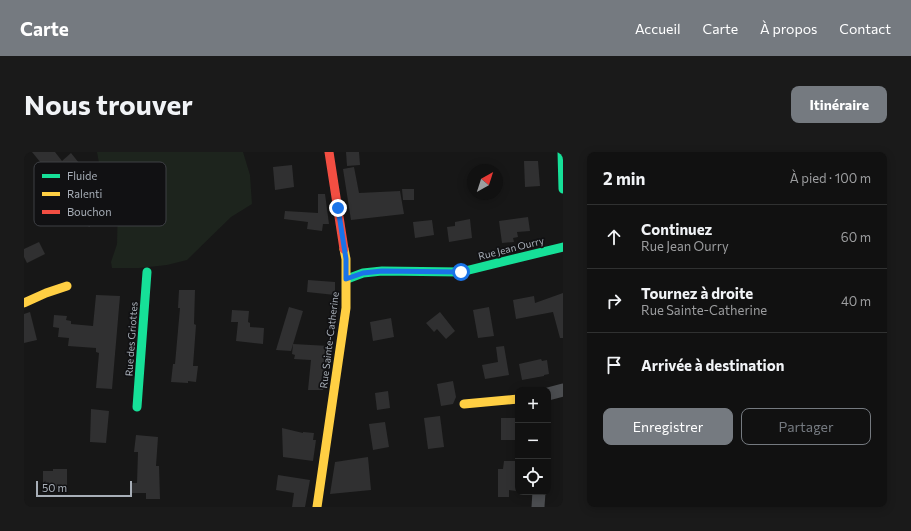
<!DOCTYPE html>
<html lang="fr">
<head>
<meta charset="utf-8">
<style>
	:root { --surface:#111; --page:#1a1a1a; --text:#f1f3f6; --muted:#9c9d9f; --line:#303131; --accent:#757a80 }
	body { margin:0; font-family:Commissioner,sans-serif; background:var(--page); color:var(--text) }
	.controls { position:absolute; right:12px; bottom:12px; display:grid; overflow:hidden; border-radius:8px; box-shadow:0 2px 10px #0003 }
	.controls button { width:36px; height:36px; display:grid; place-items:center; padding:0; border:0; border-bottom:1px solid var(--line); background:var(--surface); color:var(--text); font:20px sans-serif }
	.compass { position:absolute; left:443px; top:12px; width:36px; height:36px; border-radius:50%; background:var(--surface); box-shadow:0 2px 10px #0003; rotate:39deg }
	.scale { position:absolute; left:12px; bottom:10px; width:96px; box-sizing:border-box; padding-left:4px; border:2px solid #a8afb8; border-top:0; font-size:11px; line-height:14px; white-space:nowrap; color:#a8afb8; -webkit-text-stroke:3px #111113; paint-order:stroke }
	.stop { position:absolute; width:12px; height:12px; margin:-9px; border:3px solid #1a73e8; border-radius:50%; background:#fff }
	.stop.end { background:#1a73e8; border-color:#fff; box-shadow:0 1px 4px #0008 }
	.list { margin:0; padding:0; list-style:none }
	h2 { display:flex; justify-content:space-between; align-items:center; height:52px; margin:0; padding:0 16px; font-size:17px }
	h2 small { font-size:13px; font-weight:400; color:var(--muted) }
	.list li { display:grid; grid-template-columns:26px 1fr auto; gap:12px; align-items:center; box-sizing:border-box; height:64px; padding:0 16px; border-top:1px solid var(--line) }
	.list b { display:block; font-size:15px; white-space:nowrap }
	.list p { margin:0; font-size:13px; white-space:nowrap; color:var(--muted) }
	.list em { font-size:13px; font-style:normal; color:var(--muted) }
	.actions { display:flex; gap:8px; padding:12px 16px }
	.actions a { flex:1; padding:9px 0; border:1px solid var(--accent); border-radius:8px; text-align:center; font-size:14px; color:var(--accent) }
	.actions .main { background:var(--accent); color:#fff }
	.icon { flex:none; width:22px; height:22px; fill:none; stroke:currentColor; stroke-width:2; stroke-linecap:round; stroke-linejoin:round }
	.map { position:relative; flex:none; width:539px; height:355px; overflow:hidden; border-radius:8px }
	header { display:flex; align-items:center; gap:24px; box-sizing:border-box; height:56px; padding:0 20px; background:var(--accent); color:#fff }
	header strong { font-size:19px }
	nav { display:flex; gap:22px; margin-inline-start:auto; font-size:14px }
	.intro { display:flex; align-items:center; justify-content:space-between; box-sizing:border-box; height:96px; padding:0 24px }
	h1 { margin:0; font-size:28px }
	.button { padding:10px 18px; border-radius:8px; background:var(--accent); color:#fff; font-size:14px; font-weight:700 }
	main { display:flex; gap:24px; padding:0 24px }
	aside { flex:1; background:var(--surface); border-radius:8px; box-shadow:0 2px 10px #0003 }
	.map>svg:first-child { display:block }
	.green { fill:#1d241d }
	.building { fill:#303031 }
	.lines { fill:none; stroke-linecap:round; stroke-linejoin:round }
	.street { stroke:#4b4d50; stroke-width:13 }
	.fast { stroke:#16e098; stroke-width:9 }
	.slow { stroke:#ffcf43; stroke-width:9 }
	.jam { stroke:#f24e42; stroke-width:9 }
	.route { stroke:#1a73e8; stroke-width:5 }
	.labels { text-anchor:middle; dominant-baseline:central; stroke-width:3.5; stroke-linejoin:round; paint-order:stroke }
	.street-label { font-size:10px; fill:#a8afb8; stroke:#111113 }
	.key { fill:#111113; stroke:#3e4045; stroke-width:1 }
	.key-label { font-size:11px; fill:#a8afb8 }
</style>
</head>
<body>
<header>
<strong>Carte</strong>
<nav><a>Accueil</a><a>Carte</a><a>À propos</a><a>Contact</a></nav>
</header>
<div class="intro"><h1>Nous trouver</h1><a class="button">Itinéraire</a></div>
<main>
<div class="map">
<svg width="539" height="355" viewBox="0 0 539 355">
	<rect width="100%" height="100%" fill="#171717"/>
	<polygon class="green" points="73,0 219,0 226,23 228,52 207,65 163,108 143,113 115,116 88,116 87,110 93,92 94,51 75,11"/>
	<g class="building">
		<polygon points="8,0 31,0 38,9 47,1 55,11 29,33 22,24 26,22"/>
		<polygon points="322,0 335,0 336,13 323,14"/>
		<polygon points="500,9 514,9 516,34 501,35"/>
		<polygon points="268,13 270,35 251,38 249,15"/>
		<polygon points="330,15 335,41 376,39 380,62 327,68 319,17"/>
		<polygon points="378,37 390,37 390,48 379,48"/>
		<polygon points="294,42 301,42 305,72 299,72 298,79 283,77 284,70 260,67 261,59 294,61"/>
		<polygon points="57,43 75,68 65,75 60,69 53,74 40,55"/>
		<polygon points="504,65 506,79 493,80 494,85 489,86 490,90 478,91 475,69"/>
		<polygon points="446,67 448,86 425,90 423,75 431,74 431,70"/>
		<polygon points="408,68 410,83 391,86 389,70"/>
		<polygon points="15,90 21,102 3,111 0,105 0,97"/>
		<polygon points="284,128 311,130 311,143 283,140"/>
		<polygon points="155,138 171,138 170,172 172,173 169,214 174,214 172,230 164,229 164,231 147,230 149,212 151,212 156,156 154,156"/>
		<polygon points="539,141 539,186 536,186 529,160 492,167 489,148 510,144 511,151"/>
		<polygon points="72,143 96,144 88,237 72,236 75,201 72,200 72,196 44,194 45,186 34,185 35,176 29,175 30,163 43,164 42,168 47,169 47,172 69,174"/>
		<polygon points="265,155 279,159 267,199 252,198"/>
		<polygon points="465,155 470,184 454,186 449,158"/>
		<polygon points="208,158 225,159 224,170 226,171 226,175 240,176 239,192 212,189 214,170 207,170"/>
		<polygon points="6,160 13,188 0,191 0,162"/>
		<polygon points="416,160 431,179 422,187 413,177 410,180 402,171"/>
		<polygon points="367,166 370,185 349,189 346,170"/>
		<polygon points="269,192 305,194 299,238 284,238 287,208 270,207 271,203 268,202"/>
		<polygon points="480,194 485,223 461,227 458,213 474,210 472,195"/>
		<polygon points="517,207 518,209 523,208 525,222 520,223 520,224 498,228 495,212"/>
		<polygon points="429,229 432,245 429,252 417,254 413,232"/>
		<polygon points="364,239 366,256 353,258 351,241"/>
		<polygon points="67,257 85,259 82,291 66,290"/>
		<polygon points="416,264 420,295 404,297 400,266"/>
		<rect x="477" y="266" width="15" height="22"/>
		<polygon points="361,270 365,295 349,298 345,272"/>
		<polygon points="258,276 279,281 279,280 290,281 289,288 292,288 289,309 259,305"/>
		<polygon points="112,283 134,285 132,314 135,314 136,347 122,347 122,341 107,341 107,331 113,331 114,300 110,300"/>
		<polygon points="344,305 347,338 306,342 311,310"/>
		<polygon points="480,309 493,309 492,339 485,338 485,345 474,345 474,317 479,317"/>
		<polygon points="29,317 43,317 43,335 42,337 19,336 19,319 29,319"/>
		<polygon points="254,323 286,328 281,355 268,355 270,341 252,338"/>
	</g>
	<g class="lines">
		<g class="street">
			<polyline points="524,242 539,238"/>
			<polyline points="514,355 515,340"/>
		</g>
		<g class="fast">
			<polyline points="538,0 539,37"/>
			<polyline points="323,127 339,121 358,119 437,120 539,95"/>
			<polyline points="113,255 123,120"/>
		</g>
		<g class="slow">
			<polyline points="0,151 22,141 43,134"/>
			<polyline points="440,252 494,247"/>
			<polyline points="293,355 322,156 322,107 320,97"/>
		</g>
		<polyline class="jam" points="305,0 320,97"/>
	</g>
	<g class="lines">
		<polyline class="route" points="314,56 322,107 322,127 339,121 358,119 437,120"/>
	</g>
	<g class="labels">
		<g class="street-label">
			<text transform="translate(487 96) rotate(-14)">Rue Jean Ourry</text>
			<text transform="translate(107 187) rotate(-86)">Rue des Griottes</text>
			<text transform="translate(305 188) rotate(-83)">Rue Sainte-Catherine</text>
		</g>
	</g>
	<rect x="10" y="10" width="132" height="64" rx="6" class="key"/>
	<rect x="18" y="22" width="18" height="4" fill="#16e098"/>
	<rect x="18" y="40" width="18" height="4" fill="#ffcf43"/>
	<rect x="18" y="58" width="18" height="4" fill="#f24e42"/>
	<g class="key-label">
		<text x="43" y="28">Fluide</text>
		<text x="43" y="46">Ralenti</text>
		<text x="43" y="64">Bouchon</text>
	</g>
</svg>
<div class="controls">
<button>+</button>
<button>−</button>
<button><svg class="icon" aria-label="locate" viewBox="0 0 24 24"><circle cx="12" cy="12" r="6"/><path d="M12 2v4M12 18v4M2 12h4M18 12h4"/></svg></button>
</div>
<svg class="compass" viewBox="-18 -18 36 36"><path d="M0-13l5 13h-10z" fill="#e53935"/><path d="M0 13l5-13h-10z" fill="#9c9d9f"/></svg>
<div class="scale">50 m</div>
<div class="stop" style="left:437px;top:120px"></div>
<div class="stop end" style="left:314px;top:56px"></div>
</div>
<aside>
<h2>2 min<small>À pied · 100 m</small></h2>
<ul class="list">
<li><svg class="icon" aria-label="ahead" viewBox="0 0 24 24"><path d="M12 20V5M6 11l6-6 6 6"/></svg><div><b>Continuez</b><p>Rue Jean Ourry</p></div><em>60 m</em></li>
<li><svg class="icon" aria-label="right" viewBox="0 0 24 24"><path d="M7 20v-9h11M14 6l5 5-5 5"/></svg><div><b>Tournez à droite</b><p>Rue Sainte-Catherine</p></div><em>40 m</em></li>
<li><svg class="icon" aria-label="arrive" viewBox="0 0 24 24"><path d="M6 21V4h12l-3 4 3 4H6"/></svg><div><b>Arrivée à destination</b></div></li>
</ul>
<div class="actions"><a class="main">Enregistrer</a><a>Partager</a></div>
</aside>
</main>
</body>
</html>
